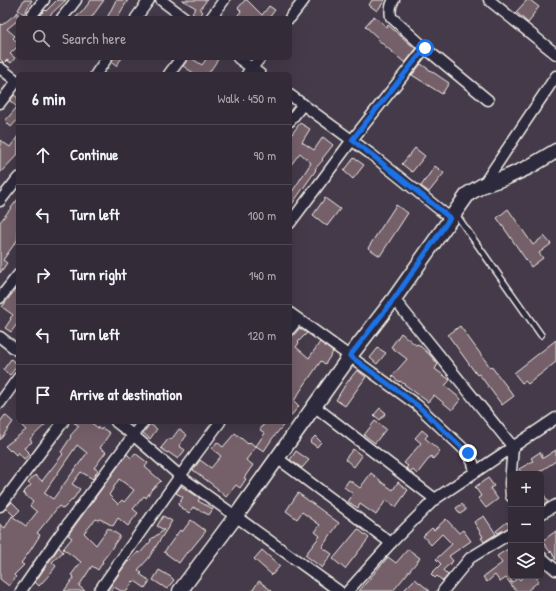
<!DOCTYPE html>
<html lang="en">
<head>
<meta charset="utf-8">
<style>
	:root { --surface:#332c38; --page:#3b3440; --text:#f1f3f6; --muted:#a9a7ae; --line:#4e4853 }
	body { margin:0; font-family:"Patrick Hand",sans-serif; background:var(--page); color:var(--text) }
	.controls { position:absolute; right:12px; bottom:12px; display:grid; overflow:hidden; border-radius:6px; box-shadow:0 4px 16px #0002 }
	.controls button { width:36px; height:36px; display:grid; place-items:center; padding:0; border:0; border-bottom:1px solid var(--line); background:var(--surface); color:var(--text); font:20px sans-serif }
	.stop { position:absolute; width:12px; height:12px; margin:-9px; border:3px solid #1a73e8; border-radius:50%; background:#fff }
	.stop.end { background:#1a73e8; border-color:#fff; box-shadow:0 1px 4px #0008 }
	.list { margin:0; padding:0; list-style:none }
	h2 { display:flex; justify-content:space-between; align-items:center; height:52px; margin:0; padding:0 16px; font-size:17px }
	h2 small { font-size:13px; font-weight:400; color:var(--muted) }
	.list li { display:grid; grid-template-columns:26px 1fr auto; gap:12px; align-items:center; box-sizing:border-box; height:60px; padding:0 16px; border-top:1px solid var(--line) }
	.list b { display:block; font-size:15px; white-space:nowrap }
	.list em { font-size:13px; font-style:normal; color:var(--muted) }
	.icon { flex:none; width:22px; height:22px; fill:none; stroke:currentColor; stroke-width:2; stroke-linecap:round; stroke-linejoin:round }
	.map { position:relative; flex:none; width:556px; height:591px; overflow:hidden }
	.search { position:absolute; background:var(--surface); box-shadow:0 4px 16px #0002; left:16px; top:16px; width:276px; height:44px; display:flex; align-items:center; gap:10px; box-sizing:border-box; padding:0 14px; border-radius:6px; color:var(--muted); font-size:15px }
	.panel { position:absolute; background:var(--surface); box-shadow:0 4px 16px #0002; left:16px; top:72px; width:276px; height:352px; border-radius:6px }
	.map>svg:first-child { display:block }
	.building { fill:#75616a; stroke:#f4f1e8; fill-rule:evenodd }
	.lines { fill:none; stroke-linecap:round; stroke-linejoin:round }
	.lane-casing { stroke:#f4f1e8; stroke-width:8 }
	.street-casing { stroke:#f4f1e8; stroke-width:13 }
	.secondary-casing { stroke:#f4f1e8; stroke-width:17 }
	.lane { stroke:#2f2a3d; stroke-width:5 }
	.street { stroke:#2f2a3d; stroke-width:10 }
	.secondary { stroke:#2f2a3d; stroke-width:14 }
	.route { stroke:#1a73e8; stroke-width:5 }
</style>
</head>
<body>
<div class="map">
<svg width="556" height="591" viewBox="0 0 556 591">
	<rect width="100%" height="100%" fill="#443a4a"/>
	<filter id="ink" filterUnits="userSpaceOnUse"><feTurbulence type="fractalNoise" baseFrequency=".025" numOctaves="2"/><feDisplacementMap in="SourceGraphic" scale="8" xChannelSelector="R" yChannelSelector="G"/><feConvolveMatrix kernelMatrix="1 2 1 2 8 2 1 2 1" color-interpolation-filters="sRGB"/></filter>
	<g filter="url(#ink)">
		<g class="building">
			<polygon points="24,0 32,0 24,14 18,10"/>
			<polygon points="57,0 66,0 50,15 52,18 38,18 42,13 45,10 46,11"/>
			<polygon points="91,0 104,0 91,18 75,18 82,12"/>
			<polygon points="116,0 128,0 117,18 107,18"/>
			<polygon points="182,0 207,0 200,9 203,12 198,18 192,13 196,8"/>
			<polygon points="245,0 247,0 262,15 269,6 275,10 269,18 236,18 241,11 238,8"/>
			<polygon points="372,0 385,0 377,11 369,5"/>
			<polygon points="527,0 530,0 539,7 532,16 533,17 528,23 516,12"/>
			<polygon points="18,12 18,20 7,29 15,36 13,38 18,43 18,46 10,54 15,58 11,63 7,60 4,63 0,59 0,23 2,25"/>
			<polygon points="374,16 387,27 388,25 416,49 405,63 377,39 378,38 365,26"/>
			<polygon points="113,58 122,58 116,66 112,63"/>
			<polygon points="187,58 191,58 202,65 207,58 219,58 208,74 195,74 183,66 186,62"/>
			<polygon points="421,64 449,83 442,94 412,75"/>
			<polygon points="14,95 18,98 18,119 11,127 5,121 17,107 10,101"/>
			<polygon points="300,123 310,129 302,142 314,150 323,137 333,145 322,159 323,160 315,169 316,170 290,207 290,190 292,192 311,163 300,153 290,166 290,133 292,134"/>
			<polygon points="18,136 18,154 0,173 0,140 10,147"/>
			<polygon points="415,148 425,156 412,172 402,164"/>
			<polygon points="354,158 364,165 353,179 344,171"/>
			<polygon points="435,166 444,173 429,192 421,186"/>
			<polygon points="325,198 340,209 327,226 313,215"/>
			<polygon points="18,199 18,239 3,260 7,263 0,273 0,222"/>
			<polygon points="396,205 408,213 380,256 368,248"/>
			<polygon points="508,209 533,245 544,236 551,244 539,253 543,258 531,267 497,218"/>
			<polygon points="18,286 18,324 17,324 11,332 5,328 11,319 10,318 13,315 2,307"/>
			<polygon points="460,326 490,367 491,366 514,396 502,405 479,374 477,375 448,335"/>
			<polygon points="300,328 307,333 298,342 299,343 296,347 309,358 320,342 333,352 325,364 321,361 301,390 294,401 299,406 290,417 290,339"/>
			<polygon points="401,333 416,345 418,344 430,355 438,364 435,369 450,380 445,386 461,399 452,410 434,395 428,402 400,381 399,382 392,376 407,359 391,347"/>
			<polygon points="556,340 556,362 528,384 525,381 522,383 514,373"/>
			<polygon points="378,348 386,353 377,364 370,358"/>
			<polygon points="11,359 18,365 10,375 3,370"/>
			<polygon points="357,370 366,377 345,406 336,400 345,385"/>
			<polygon points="380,408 386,413 380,420 374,415"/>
			<polygon points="5,415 13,422 0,440 0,422"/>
			<polygon points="375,421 386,429 375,443 364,435"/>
			<polygon points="18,422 48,422 30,439 32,442 24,448 30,454 24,459 18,452 16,455 11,450 10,451 5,446 26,430"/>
			<path d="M73 422H90L101 430 102 428 110 433 100 448 106 452 94 468 98 470 93 479 81 472 72 484 80 489 74 498 63 509 59 506 37 533 40 535 30 551 21 563 24 565 14 575 16 577 9 586 0 579V524L5 528 12 516 26 526 37 512 30 506 33 502 23 493 31 485 28 483 35 475 42 481 63 454 61 452 71 437 70 436 79 426ZM77 445 87 453 53 499 44 493Z"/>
			<polygon points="265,422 286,422 272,439 264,451 256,446 265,433 260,430"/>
			<polygon points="150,424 157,429 150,439 143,433"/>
			<polygon points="179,429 187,435 179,446 185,450 178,459 168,452 167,453 161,448 169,438 171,440"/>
			<polygon points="422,430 428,435 425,438 440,451 433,459 431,456 417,474 413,470 411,472 406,468 408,466 404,463 421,443 415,438"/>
			<polygon points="235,433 248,444 250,442 256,447 246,460 253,465 244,478 246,479 240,488 236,485 226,497 217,489 218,489 193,470 200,460 211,468 221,456 212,449 217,442 223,447"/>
			<polygon points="315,436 321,442 317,447 310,442"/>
			<polygon points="353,449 362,456 354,467 345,459"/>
			<polygon points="556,450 556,461 536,474 522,474 519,469 533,461 531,458 540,452 543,458"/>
			<polygon points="296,451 309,460 302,468 290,460"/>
			<path d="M135 453 148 463 145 467 161 481 152 489 146 498 144 496 133 509 138 513 128 526 118 518 113 526 100 519 98 520 96 519 84 533 96 545 108 528 120 536 107 555 102 561 103 562 98 570 92 566 79 586 85 591H64L74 577 71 575 81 562 63 549 72 538 68 535 127 454 131 458ZM119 479 134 490 124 502 122 500 118 504 109 495Z"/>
			<polygon points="371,473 380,480 380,481 393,490 398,482 408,490 396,507 386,500 376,515 360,504 358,508 348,502 353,494 344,487 349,480 360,488"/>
			<polygon points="488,478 494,486 490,488 498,499 486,508 478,498 481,496 475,487"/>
			<polygon points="181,486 200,498 198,501 213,509 209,515 193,507 189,513 178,505 183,497 176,493"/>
			<polygon points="541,489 548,502 541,506"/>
			<polygon points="298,493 339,523 322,547 332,554 322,568 305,555 320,536 315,532 320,525 302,512 297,519 286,511"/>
			<polygon points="12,502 20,510 14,516 6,508"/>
			<polygon points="462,504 466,510 460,514 456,508"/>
			<polygon points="163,516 172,521 148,559 138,570 142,573 140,574 150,581 145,588 135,581 134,582 133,581 127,591 121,591 114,587 111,591 107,591 128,561 129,562 138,552 140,553 151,541 150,540 164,530 157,526"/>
			<polygon points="484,516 496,534 484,542 481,538 483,537 474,522"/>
			<polygon points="446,519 459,533 463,530 471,541 449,556 453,561 443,570 448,575 443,581 437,576 435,578 431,574 441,564 436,559 452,544 442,534 431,545 423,536 432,528 434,530"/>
			<polygon points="191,520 206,531 188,553 187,552 179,563 164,552 180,530 182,532"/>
			<polygon points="507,522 510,527 498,533 496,531"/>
			<polygon points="358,529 369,538 345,569 333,559"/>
			<polygon points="556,531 556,560 551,551 550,552 542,541"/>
			<polygon points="59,547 63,552 52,562 56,566 50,574 39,586 35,582"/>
			<polygon points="511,547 511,583 518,578 520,580 524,576 535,576 539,581 527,591 516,591 506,578 500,582 495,575 487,582 483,577 502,563 497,556"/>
			<polygon points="408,549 420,558 393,591 359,591 388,557 396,563"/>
			<polygon points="262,550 280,566 272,575 254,559"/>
			<polygon points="159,570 171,577 174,580 167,589 153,580"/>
			<polygon points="415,579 430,591 403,591"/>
			<polygon points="259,581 272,591 252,591"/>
		</g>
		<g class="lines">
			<defs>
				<polyline id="lane" points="455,213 541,335"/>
				<g id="street">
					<polyline points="161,0 185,18"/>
					<path d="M394 0C390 5 390 11 391 17L425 48 488 100"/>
					<polyline points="489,0 556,54"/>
					<polyline points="32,15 44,0"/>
					<polyline points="62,18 76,0"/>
					<polyline points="136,18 149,0"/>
					<polyline points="211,18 224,0"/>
					<polyline points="290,18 304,0"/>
					<polyline points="238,58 260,74"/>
					<polyline points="0,68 18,82"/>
					<polyline points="96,74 107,58"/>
					<polyline points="169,74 181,58"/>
					<polyline points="247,74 260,58"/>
					<polyline points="290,95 372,155 450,218"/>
					<polyline points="0,103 17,81"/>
					<polyline points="290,121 303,104"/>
					<polyline points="483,185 556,76"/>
					<polyline points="0,201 18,178"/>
					<polyline points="290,223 352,140 425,48"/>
					<polyline points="0,298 18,275"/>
					<polyline points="394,299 513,447 510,483 511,496"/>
					<polyline points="290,313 417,405 468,453 473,463 475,472"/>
					<polyline points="290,329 298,319"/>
					<polyline points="0,337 18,351"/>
					<polyline points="0,403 18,378"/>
					<polyline points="314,406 435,499"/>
					<polyline points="116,422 133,435 180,476 339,591"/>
					<polyline points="277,458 391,543"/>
					<polyline points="0,506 63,422"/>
					<polyline points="541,514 556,505"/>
					<polyline points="541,557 556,570"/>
					<polyline points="21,591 56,540 143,422"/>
					<polyline points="99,591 180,476 220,422"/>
					<polyline points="348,591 391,543 435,499 556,418"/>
					<polyline points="443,591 470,558 511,533"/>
				</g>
				<polyline id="secondary" points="180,591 236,516 350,356 394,299 468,194 483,185 507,177 529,167 556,151"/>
			</defs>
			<use href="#lane" class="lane-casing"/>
			<use href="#street" class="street-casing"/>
			<use href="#secondary" class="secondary-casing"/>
			<use href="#lane" class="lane"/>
			<use href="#street" class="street"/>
			<use href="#secondary" class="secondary"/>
		</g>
	</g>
	<g class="lines" filter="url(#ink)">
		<polyline class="route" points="425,48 352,140 372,155 450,218 394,299 350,356 417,405 468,453"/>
	</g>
</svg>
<div class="controls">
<button>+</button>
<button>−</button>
<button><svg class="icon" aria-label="layers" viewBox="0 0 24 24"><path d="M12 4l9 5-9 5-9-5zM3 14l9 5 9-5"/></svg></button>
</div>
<div class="stop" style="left:425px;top:48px"></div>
<div class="stop end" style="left:468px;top:453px"></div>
<div class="search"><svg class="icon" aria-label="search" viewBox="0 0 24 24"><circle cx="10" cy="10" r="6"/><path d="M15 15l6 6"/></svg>Search here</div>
<section class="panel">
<h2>6 min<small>Walk · 450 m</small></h2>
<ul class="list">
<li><svg class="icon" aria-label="ahead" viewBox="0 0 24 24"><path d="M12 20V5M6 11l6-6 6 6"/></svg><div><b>Continue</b></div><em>90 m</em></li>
<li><svg class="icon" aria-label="left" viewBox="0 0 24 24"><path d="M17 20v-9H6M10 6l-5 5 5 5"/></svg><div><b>Turn left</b></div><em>100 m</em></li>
<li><svg class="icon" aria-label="right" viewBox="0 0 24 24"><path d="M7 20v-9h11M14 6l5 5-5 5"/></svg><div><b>Turn right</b></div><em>140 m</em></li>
<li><svg class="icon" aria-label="left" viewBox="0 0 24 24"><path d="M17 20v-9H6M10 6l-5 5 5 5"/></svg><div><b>Turn left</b></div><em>120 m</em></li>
<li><svg class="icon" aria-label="arrive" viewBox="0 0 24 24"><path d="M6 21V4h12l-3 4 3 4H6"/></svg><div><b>Arrive at destination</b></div></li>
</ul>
</section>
</div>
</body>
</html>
